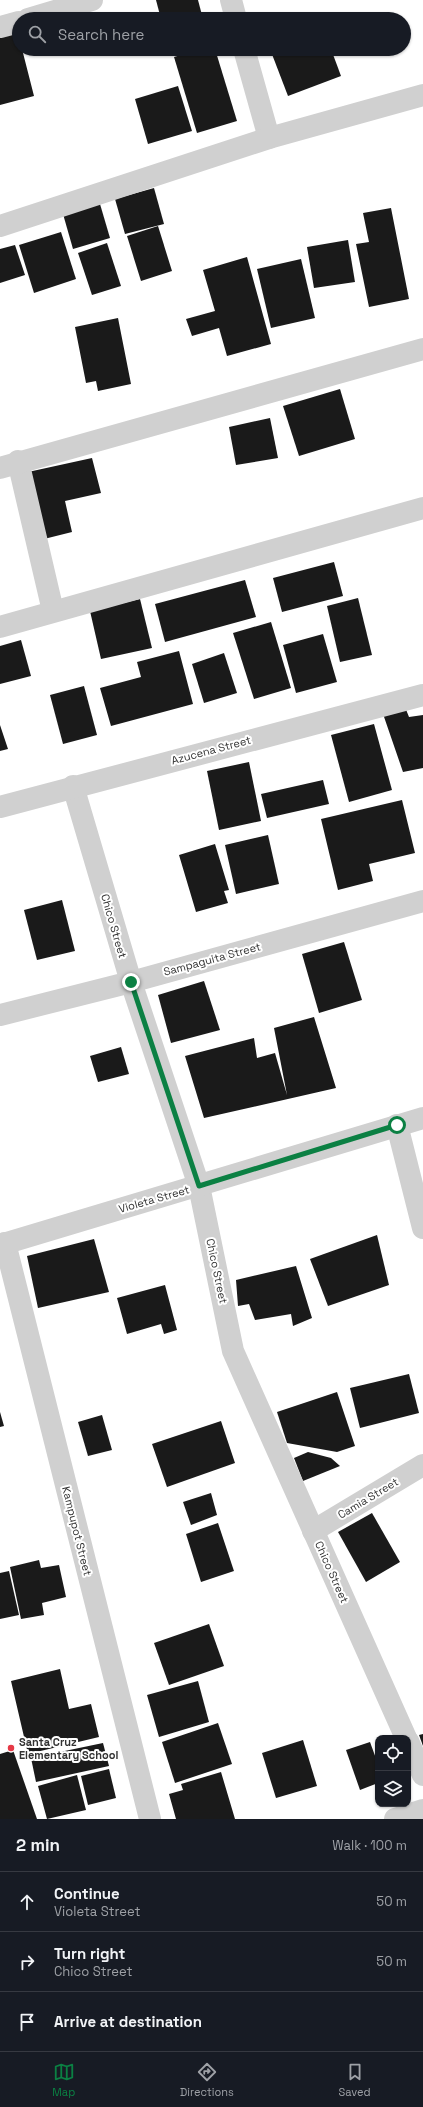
<!DOCTYPE html>
<html lang="en">
<head>
<meta charset="utf-8">
<style>
	:root { --surface:#171b24; --page:#242831; --text:#f1f3f6; --muted:#9ea1a6; --line:#363941; --accent:#0b8043 }
	body { margin:0; font-family:"Space Grotesk",sans-serif; background:var(--page); color:var(--text) }
	.controls { position:absolute; right:12px; bottom:12px; display:grid; overflow:hidden; border-radius:8px; box-shadow:0 1px 3px #0004 }
	.controls button { width:36px; height:36px; display:grid; place-items:center; padding:0; border:0; border-bottom:1px solid var(--line); background:var(--surface); color:var(--text); font:20px sans-serif }
	.stop { position:absolute; width:12px; height:12px; margin:-9px; border:3px solid #0b8043; border-radius:50%; background:#fff }
	.stop.end { background:#0b8043; border-color:#fff; box-shadow:0 1px 4px #0008 }
	.list { margin:0; padding:0; list-style:none }
	h2 { display:flex; justify-content:space-between; align-items:center; height:52px; margin:0; padding:0 16px; font-size:17px }
	h2 small { font-size:13px; font-weight:400; color:var(--muted) }
	.list li { display:grid; grid-template-columns:26px 1fr auto; gap:12px; align-items:center; box-sizing:border-box; height:60px; padding:0 16px; border-top:1px solid var(--line) }
	.list b { display:block; font-size:15px; white-space:nowrap }
	.list p { margin:0; font-size:13px; white-space:nowrap; color:var(--muted) }
	.list em { font-size:13px; font-style:normal; color:var(--muted) }
	.icon { flex:none; width:22px; height:22px; fill:none; stroke:currentColor; stroke-width:2; stroke-linecap:round; stroke-linejoin:round }
	.map { position:relative; flex:none; width:423px; height:1819px; overflow:hidden }
	.search { position:absolute; background:var(--surface); box-shadow:0 1px 3px #0004; left:12px; right:12px; top:12px; height:44px; display:flex; align-items:center; gap:10px; box-sizing:border-box; padding:0 14px; border-radius:22px; color:var(--muted); font-size:15px }
	.sheet { height:232px; background:var(--surface) }
	nav { display:flex; justify-content:space-around; align-items:center; box-sizing:border-box; height:56px; border-top:1px solid var(--line); background:var(--surface); font-size:11px; color:var(--muted) }
	nav a { display:grid; justify-items:center; gap:2px }
	nav .on { color:var(--accent) }
	.map>svg:first-child { display:block }
	.building { fill:#1a1a1a }
	.lines { fill:none; stroke-linecap:round; stroke-linejoin:round }
	.minor { stroke:#d0d0d0; stroke-width:22 }
	.route { stroke:#0b8043; stroke-width:5 }
	.poi-dot { fill:#e63946; stroke:#fff; stroke-width:1.5 }
	.labels { text-anchor:middle; dominant-baseline:central; stroke-width:4; stroke-linejoin:round; paint-order:stroke }
	.street-label { font-size:11px; fill:#333; stroke:#fff }
	.poi-label { font-size:11px; font-weight:bold; fill:#333; stroke:#fff; text-anchor:start }
</style>
</head>
<body>
<div class="map">
<svg width="423" height="1819" viewBox="0 0 423 1819">
	<rect width="100%" height="100%" fill="#fff"/>
	<g class="building">
		<polygon points="156,0 198,0 203,19 161,19"/>
		<polygon points="318,14 320,19 306,19"/>
		<polygon points="16,28 19,49 22,49 34,96 0,105 0,32"/>
		<polygon points="201,49 215,49 237,121 197,133 174,57"/>
		<polygon points="270,49 331,49 341,76 288,96"/>
		<polygon points="178,86 192,131 148,144 135,99"/>
		<polygon points="154,188 164,224 125,234 115,199"/>
		<polygon points="100,204 110,238 73,249 63,214"/>
		<polygon points="391,208 409,299 369,307 356,244 369,242 363,213"/>
		<polygon points="158,226 172,271 141,281 127,236"/>
		<polygon points="61,232 76,279 34,293 19,245"/>
		<polygon points="348,240 355,282 314,288 307,247"/>
		<polygon points="107,243 121,286 92,295 78,253"/>
		<polygon points="15,245 25,275 0,283 0,249"/>
		<polygon points="247,257 271,344 227,356 219,328 192,336 186,319 215,311 203,270"/>
		<polygon points="301,259 315,318 271,328 257,269"/>
		<polygon points="118,318 131,384 98,391 96,381 86,383 75,327"/>
		<polygon points="340,389 355,439 299,456 283,406"/>
		<polygon points="270,418 278,458 236,465 229,427"/>
		<polygon points="92,458 101,493 65,501 72,532 44,539 28,472"/>
		<polygon points="334,562 343,596 282,612 273,578"/>
		<polygon points="245,580 256,617 165,642 155,604"/>
		<polygon points="358,598 372,655 340,662 327,606"/>
		<polygon points="140,599 152,648 101,659 90,611"/>
		<polygon points="271,622 291,688 254,699 233,633"/>
		<polygon points="323,634 337,682 296,693 283,645"/>
		<polygon points="21,640 31,676 0,684 0,646"/>
		<polygon points="179,651 193,704 111,726 100,688 141,677 137,662"/>
		<polygon points="224,653 237,693 204,703 192,664"/>
		<polygon points="84,686 97,735 63,744 50,695"/>
		<polygon points="405,707 409,717 423,715 423,768 403,772 382,711"/>
		<polygon points="374,724 392,790 349,802 331,735"/>
		<polygon points="0,725 8,749 0,751"/>
		<polygon points="249,762 261,821 219,830 207,771"/>
		<polygon points="323,780 329,804 267,818 261,794"/>
		<polygon points="402,800 415,853 369,864 373,881 338,890 321,819"/>
		<polygon points="268,835 279,884 236,894 225,845"/>
		<polygon points="215,844 229,890 224,891 228,903 196,912 179,855"/>
		<polygon points="62,900 75,951 37,960 24,910"/>
		<polygon points="344,942 362,1000 319,1013 302,954"/>
		<polygon points="204,981 220,1030 171,1043 158,995"/>
		<polygon points="314,1017 336,1088 204,1118 185,1056 254,1038 257,1058 275,1053 287,1095 274,1028"/>
		<polygon points="121,1047 129,1074 98,1082 90,1056"/>
		<polygon points="377,1235 389,1285 328,1306 310,1259"/>
		<polygon points="94,1239 109,1292 38,1308 27,1256"/>
		<polygon points="296,1266 312,1318 293,1326 291,1314 255,1320 249,1304 238,1306 236,1280"/>
		<polygon points="165,1285 177,1330 164,1334 161,1324 127,1334 117,1298"/>
		<polygon points="409,1374 419,1413 360,1428 350,1388"/>
		<polygon points="337,1392 355,1446 337,1452 287,1443 277,1412"/>
		<polygon points="0,1412 4,1426 0,1427"/>
		<polygon points="102,1415 112,1450 88,1456 78,1422"/>
		<polygon points="221,1421 235,1463 167,1487 152,1444"/>
		<polygon points="308,1452 331,1458 340,1466 303,1481 294,1458"/>
		<polygon points="211,1493 217,1515 191,1525 183,1502"/>
		<polygon points="372,1513 400,1562 366,1582 338,1532"/>
		<polygon points="218,1523 234,1571 201,1582 186,1534"/>
		<polygon points="39,1560 41,1568 59,1565 66,1597 42,1603 44,1615 21,1619 10,1567"/>
		<polygon points="9,1571 19,1615 0,1619 0,1573"/>
		<polygon points="209,1624 224,1666 169,1685 154,1643"/>
		<polygon points="60,1669 69,1709 91,1704 99,1737 28,1754 11,1681"/>
		<polygon points="198,1681 209,1722 159,1737 147,1695"/>
		<polygon points="218,1723 232,1764 175,1783 162,1742"/>
		<polygon points="423,1734 423,1746 419,1735"/>
		<polygon points="303,1740 317,1786 276,1798 262,1753"/>
		<polygon points="370,1742 378,1764 378,1783 360,1790 346,1750"/>
		<polygon points="103,1743 109,1766 36,1782 31,1758"/>
		<polygon points="13,1750 37,1819 0,1819 0,1754"/>
		<polygon points="109,1769 116,1798 88,1805 81,1776"/>
		<polygon points="221,1772 235,1819 176,1819 169,1794 183,1790 181,1784"/>
		<polygon points="77,1775 86,1810 47,1819 38,1786"/>
	</g>
	<g class="lines">
		<g class="minor">
			<polyline points="231,0 236,19"/>
			<polyline points="28,19 92,0"/>
			<polyline points="0,27 19,22"/>
			<polyline points="244,49 269,138"/>
			<polyline points="0,226 269,138 423,95"/>
			<polyline points="18,461 53,611"/>
			<polyline points="0,468 423,349"/>
			<polyline points="0,627 423,508"/>
			<polyline points="73,786 131,982 199,1186 233,1351 406,1738"/>
			<polyline points="0,807 423,695"/>
			<polyline points="0,1015 131,982 423,901"/>
			<polyline points="397,1125 423,1228"/>
			<polyline points="5,1243 150,1819"/>
			<polyline points="0,1245 423,1118"/>
			<polyline points="313,1531 423,1465"/>
			<polyline points="408,1741 423,1775"/>
			<polyline points="395,1819 423,1810"/>
		</g>
	</g>
	<g class="lines">
		<polyline class="route" points="131,982 199,1186 397,1125"/>
	</g>
	<circle class="poi-dot" cx="11" cy="1748" r="4"/>
	<g class="labels">
		<g class="street-label">
			<text transform="translate(211 750) rotate(-15)">Azucena Street</text>
			<text transform="translate(114 926) rotate(74)">Chico Street</text>
			<text transform="translate(212 959) rotate(-15)">Sampaguita Street</text>
			<text transform="translate(154 1199) rotate(-16)">Violeta Street</text>
			<text transform="translate(217 1271) rotate(78)">Chico Street</text>
			<text transform="translate(368 1498) rotate(-31)">Camia Street</text>
			<text transform="translate(77 1531) rotate(76)">Kampupot Street</text>
			<text transform="translate(332 1572) rotate(66)">Chico Street</text>
		</g>
		<g class="poi-label">
			<text x="19" y="1742">Santa Cruz<tspan x="19" dy="13">Elementary School</tspan></text>
		</g>
	</g>
</svg>
<div class="controls">
<button><svg class="icon" aria-label="locate" viewBox="0 0 24 24"><circle cx="12" cy="12" r="6"/><path d="M12 2v4M12 18v4M2 12h4M18 12h4"/></svg></button>
<button><svg class="icon" aria-label="layers" viewBox="0 0 24 24"><path d="M12 4l9 5-9 5-9-5zM3 14l9 5 9-5"/></svg></button>
</div>
<div class="stop" style="left:397px;top:1125px"></div>
<div class="stop end" style="left:131px;top:982px"></div>
<div class="search"><svg class="icon" aria-label="search" viewBox="0 0 24 24"><circle cx="10" cy="10" r="6"/><path d="M15 15l6 6"/></svg>Search here</div>
</div>
<section class="sheet">
<h2>2 min<small>Walk · 100 m</small></h2>
<ul class="list">
<li><svg class="icon" aria-label="ahead" viewBox="0 0 24 24"><path d="M12 20V5M6 11l6-6 6 6"/></svg><div><b>Continue</b><p>Violeta Street</p></div><em>50 m</em></li>
<li><svg class="icon" aria-label="right" viewBox="0 0 24 24"><path d="M7 20v-9h11M14 6l5 5-5 5"/></svg><div><b>Turn right</b><p>Chico Street</p></div><em>50 m</em></li>
<li><svg class="icon" aria-label="arrive" viewBox="0 0 24 24"><path d="M6 21V4h12l-3 4 3 4H6"/></svg><div><b>Arrive at destination</b></div></li>
</ul>
</section>
<nav>
<a class="on"><svg class="icon" aria-label="map" viewBox="0 0 24 24"><path d="M3 6l6-2 6 2 6-2v14l-6 2-6-2-6 2zM9 4v14M15 6v14"/></svg>Map</a>
<a><svg class="icon" aria-label="directions" viewBox="0 0 24 24"><path d="M12 3l9 9-9 9-9-9zM9 14v-3h6M13 9l2 2-2 2"/></svg>Directions</a>
<a><svg class="icon" aria-label="saved" viewBox="0 0 24 24"><path d="M7 4h10v16l-5-4-5 4z"/></svg>Saved</a>
</nav>
</body>
</html>
